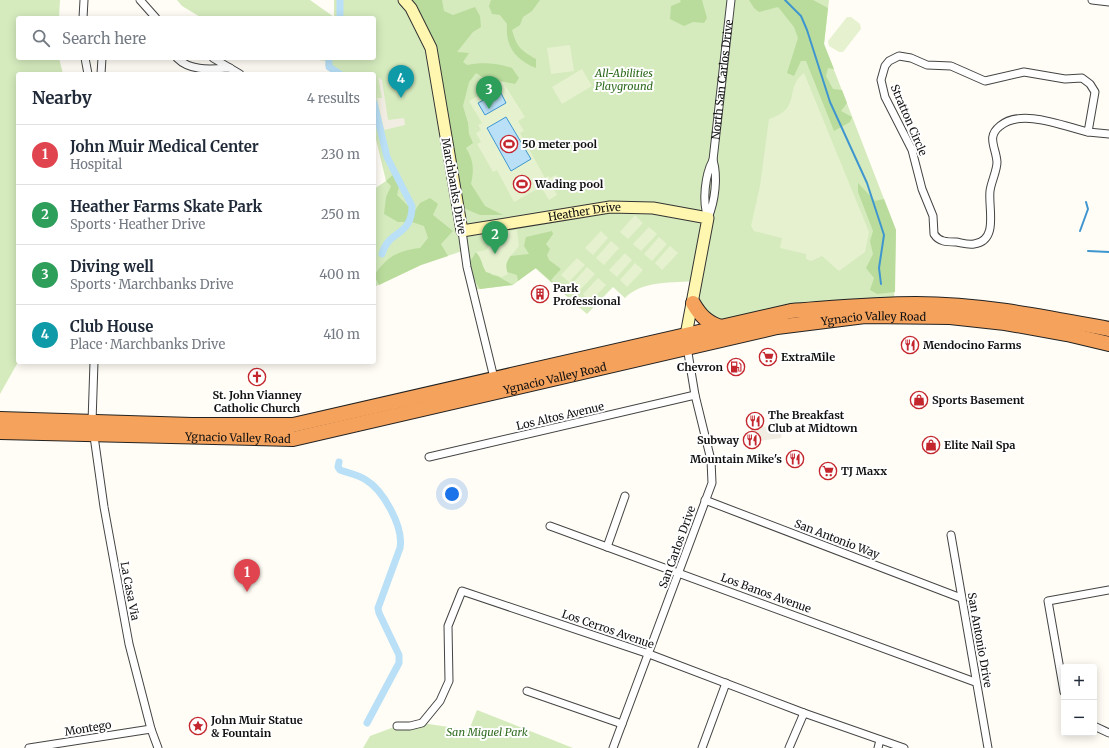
<!DOCTYPE html>
<html lang="en">
<head>
<meta charset="utf-8">
<style>
	:root { --surface:#fff; --page:#f6f6f7; --text:#1f2937; --muted:#747a83; --line:#e0e1e3; --accent:#1a73e8 }
	body { margin:0; font-family:Merriweather,serif; background:var(--page); color:var(--text) }
	.controls { position:absolute; right:12px; bottom:12px; display:grid; overflow:hidden; border-radius:4px; box-shadow:0 2px 10px #0003 }
	.controls button { width:36px; height:36px; display:grid; place-items:center; padding:0; border:0; border-bottom:1px solid var(--line); background:var(--surface); color:var(--text); font:20px sans-serif }
	.you { position:absolute; left:452px; top:494px; width:14px; height:14px; margin:-10px; border:3px solid #fff; border-radius:50%; background:#1a73e8; box-shadow:0 0 0 6px #1a73e833 }
	.badge { display:grid; place-items:center; width:26px; height:26px; border-radius:50%; background:var(--accent); color:#fff; font-size:13px; font-weight:700 }
	.pin { position:absolute; translate:-50% -33px; filter:drop-shadow(0 1px 2px #0008) }
	.pin::after { content:''; position:absolute; top:21px; width:14px; height:12px; background:inherit; clip-path:polygon(0 0,100% 0,50% 100%) }
	.list { margin:0; padding:0; list-style:none }
	h2 { display:flex; justify-content:space-between; align-items:center; height:52px; margin:0; padding:0 16px; font-size:17px }
	h2 small { font-size:13px; font-weight:400; color:var(--muted) }
	.list li { display:grid; grid-template-columns:26px 1fr auto; gap:12px; align-items:center; box-sizing:border-box; height:60px; padding:0 16px; border-top:1px solid var(--line) }
	.list b { display:block; font-size:15px; white-space:nowrap }
	.list p { margin:0; font-size:13px; white-space:nowrap; color:var(--muted) }
	.list em { font-size:13px; font-style:normal; color:var(--muted) }
	.icon { flex:none; width:22px; height:22px; fill:none; stroke:currentColor; stroke-width:2; stroke-linecap:round; stroke-linejoin:round }
	.map { position:relative; flex:none; width:1109px; height:748px; overflow:hidden }
	.search { position:absolute; background:var(--surface); box-shadow:0 2px 10px #0003; left:16px; top:16px; width:360px; height:44px; display:flex; align-items:center; gap:10px; box-sizing:border-box; padding:0 14px; border-radius:4px; color:var(--muted); font-size:15px }
	.panel { position:absolute; background:var(--surface); box-shadow:0 2px 10px #0003; left:16px; top:72px; width:360px; height:292px; border-radius:4px }
	.map>svg:first-child { display:block }
	.green { fill:#d5ebbd }
	.forest { fill:#b9dc9c }
	.pitch { fill:#e6f2cf }
	.plaza { fill:#f1ede2 }
	.water { fill:#b9e0f7; stroke:#3f96cf }
	.lines { fill:none; stroke-linecap:round; stroke-linejoin:round }
	.stream { stroke:#3f96cf; stroke-width:2 }
	.canal { stroke:#b9e0f7; stroke-width:7 }
	.street-casing { stroke:#444; stroke-width:9 }
	.secondary-casing { stroke:#333; stroke-width:13 }
	.highway-casing { stroke:#222; stroke-width:16 }
	.street { stroke:#fff; stroke-width:7 }
	.secondary { stroke:#fff6b0; stroke-width:11 }
	.highway { stroke:#f5a25d; stroke-width:14 }
	.labels { text-anchor:middle; dominant-baseline:central; stroke-width:4; stroke-linejoin:round; paint-order:stroke }
	.park-label { font-size:11px; font-style:italic; fill:#2f6b1f; stroke:#fff }
	.street-label { font-size:11px; fill:#111; stroke:#fff }
	.poi-label { font-size:11px; font-weight:bold; fill:#111; stroke:#fff; text-anchor:start }
</style>
</head>
<body>
<div class="map">
<svg width="1109" height="748" viewBox="0 0 1109 748">
	<rect width="100%" height="100%" fill="#fffdf5"/>
	<g class="green">
		<polygon points="0,0 60,0 59,18 18,18 18,58 59,58 63,74 18,74 18,362 0,394"/>
		<path d="M177 0H310L334 17V0H829L824 44 896 230 894 304 721 327 699 313 696 281C674 283 642 280 625 298L613 287 587 314 535 268 513 285 472 290 465 250 421 265 374 287V189L386 181 374 131V74H336L325 65 326 61 305 58H374V18H202L182 6Z"/>
		<polygon points="477,710 573,748 363,748 370,736 397,726 422,723 469,730"/>
	</g>
	<g class="forest">
		<path d="M404 0H442L444 11 453 15 475 7 480 16 481 27 473 32 457 52 469 53 463 62 467 65C483 62 496 63 512 68L519 78 515 84 482 77 476 73 469 82 463 106 468 123 469 134 473 143 466 148C474 161 474 170 471 184L485 206 503 215H480L456 205 431 48Z"/>
		<path d="M491 0H540L532 11 523 17 520 25 512 30C517 47 520 50 536 59V68C516 60 505 47 507 24L500 15 492 14 489 6Z"/>
		<polygon points="680,0 702,0 707,18 704,23 693,22 684,26 670,19 671,6 681,2"/>
		<polygon points="749,0 813,0 828,8 824,44 834,69 828,68 826,76 833,89 842,90 847,103 841,111 852,117 850,122 834,131 806,61 801,61 794,76 787,73 798,38 794,27 778,7 759,12 754,8"/>
		<path d="M397 171 401 178 397 195 414 212 420 203 430 198 438 204 433 215 453 231 441 244 448 256 421 265 379 285 374 275C388 256 397 251 420 248L428 238 424 226 412 222H398L384 214 386 197 391 186 386 181Z"/>
		<polygon points="858,183 875,201 884,199 896,230 895,292 877,294 870,290 874,278 866,268 873,254 870,241 873,231 858,192"/>
		<polygon points="552,231 553,234 546,244 550,249 547,255 549,260 561,269 551,280 587,314 536,268 518,281 517,275 507,272 506,265 510,256 529,254 524,246 526,237"/>
		<polygon points="476,252 482,259 483,266 492,275 497,276 513,285 480,289 467,267"/>
	</g>
	<g class="pitch">
		<polygon points="847,17 851,17 860,24 861,29 843,52 839,52 829,46 828,41"/>
		<polygon points="570,45 574,71 551,74 547,48"/>
		<polygon points="582,69 592,86 562,104 552,87"/>
		<path d="M804 73 869 232 865 252 839 271 822 256 811 261 806 259V254L780 248 782 238 754 231 751 226 760 186 769 119C803 108 783 89 804 73Z"/>
		<polygon points="503,82 525,117 518,121 524,131 520,133 545,178 548,176 550,178 556,175 558,178 550,182 557,195 549,200 541,187 514,202 497,170 493,172 477,144 481,142 476,133 481,130 478,125 482,123 469,101"/>
		<polygon points="635,215 643,223 628,239 620,232"/>
		<polygon points="649,227 657,234 641,251 633,244"/>
		<path d="M517 230 519 246C512 256 502 260 508 274L502 277 486 272C482 265 482 259 476 252L486 250 494 241 493 234Z"/>
		<polygon points="601,231 608,238 593,255 585,248"/>
		<polygon points="659,237 667,244 652,261 644,254"/>
		<polygon points="611,241 619,248 604,265 596,258"/>
		<polygon points="670,246 678,253 662,270 655,263"/>
		<polygon points="625,253 632,260 617,277 609,270"/>
		<polygon points="577,258 585,265 569,282 561,275"/>
		<polygon points="635,263 643,270 627,287 620,280"/>
		<polygon points="587,267 595,274 579,291 572,284"/>
		<polygon points="598,278 606,285 590,302 583,294"/>
	</g>
	<g class="plaza">
		<polygon points="378,77 382,80 388,120 404,118 405,125 384,130 377,98 382,98"/>
		<polygon points="759,425 782,433 781,438 759,441 753,439 750,427"/>
	</g>
	<g class="water">
		<polygon points="500,91 506,103 485,115 478,103"/>
		<polygon points="506,117 531,159 511,171 487,128"/>
	</g>
	<g class="lines">
		<g class="stream">
			<polyline points="785,0 801,16 807,30 830,102 867,183 884,235 879,268 881,284"/>
			<polyline points="1080,231 1088,209 1086,202"/>
			<polyline points="1088,251 1109,252"/>
		</g>
		<g class="canal">
			<polyline points="340,0 340,18"/>
			<polyline points="329,58 329,67 340,74"/>
			<path d="M374 103 387 157 412 206C412 237 389 229 382 254"/>
			<path d="M339 462 338 467 340 470C348 473 359 475 366 480 383 490 404 527 400 548L378 608 379 613 399 655V663L367 723"/>
		</g>
		<defs>
			<g id="street">
				<polyline points="140,0 156,18"/>
				<polyline points="1092,0 1109,2"/>
				<polyline points="83,18 84,0"/>
				<path d="M899 56 911 58 927 65 951 66 985 81 1024 72 1065 79 1082 78 1090 84 1095 92 1088 132C1063 126 1021 108 1000 126 986 137 996 147 997 162 997 171 991 182 990 191 988 208 999 241 974 244 968 245 962 243 956 242 947 242 939 242 934 234L933 216 922 189 912 150 885 97 881 80 885 66 889 61Z"/>
				<polyline points="85,58 88,74"/>
				<path d="M177 58C191 72 212 69 230 68"/>
				<polyline points="213,58 240,74"/>
				<polyline points="101,74 102,58"/>
				<polyline points="1088,132 1109,134"/>
				<path id="s1" d="M713 160 731 0"/>
				<path d="M713 160C718 177 715 201 708 218 702 201 705 175 713 160Z"/>
				<polyline points="462,231 467,267 494,378"/>
				<polyline points="94,362 92,422 104,507 129,644 151,729 158,748"/>
				<polyline points="429,457 695,395"/>
				<polyline points="705,500 961,598"/>
				<polyline points="550,526 975,682"/>
				<polyline points="951,535 988,748"/>
				<polyline points="607,547 625,496"/>
				<polyline points="527,691 622,724"/>
				<polyline points="1064,692 1048,601 1109,590"/>
				<polyline points="397,726 410,726 422,723 440,701 449,681 448,626 462,591 649,654 804,713 904,748"/>
				<polyline points="1094,726 1109,733"/>
				<polyline points="29,748 151,729"/>
				<polyline points="613,748 712,483 711,460 695,395 687,347"/>
				<polyline points="702,748 726,683"/>
				<polyline points="789,748 804,713"/>
				<polyline points="878,748 880,740"/>
			</g>
			<g id="secondary">
				<path id="s2" d="M404 0 411 8 431 48 462 231 610 207 653 208 708 218 686 335 687 342"/>
			</g>
			<g id="highway">
				<path d="M693 303C700 315 707 323 721 327"/>
				<path d="M0 419 192 425H293L791 311C833 308 874 304 916 304 981 304 1045 317 1109 329"/>
				<path id="s3" d="M0 432 293 439 777 327 865 316 950 317 1005 323 1067 334 1109 344"/>
			</g>
		</defs>
		<use href="#street" class="street-casing"/>
		<use href="#secondary" class="secondary-casing"/>
		<use href="#highway" class="highway-casing"/>
		<use href="#street" class="street"/>
		<use href="#secondary" class="secondary"/>
		<use href="#highway" class="highway"/>
	</g>
	<defs>
		<symbol id="stadium-ring" viewBox="-11 -11 22 22"><circle r="9.5" fill="#fff" stroke="#c4262e" stroke-width="1.5"/><path d="M0-5a6.5 5 0 1 0 0 10a6.5 5 0 1 0 0-10ZM-3.5-1.8h7v3.6h-7Z" fill="#c4262e"/></symbol>
		<symbol id="building-ring" viewBox="-11 -11 22 22"><circle r="9.5" fill="#fff" stroke="#c4262e" stroke-width="1.5"/><path d="M-4-6H4V6H1V3H-1V6H-4ZM-2.5-4.3h1.7v1.8h-1.7ZM.8-4.3h1.7v1.8H.8ZM-2.5-1h1.7V.8h-1.7ZM.8-1h1.7V.8H.8Z" fill="#c4262e"/></symbol>
		<symbol id="restaurant-ring" viewBox="-11 -11 22 22"><circle r="9.5" fill="#fff" stroke="#c4262e" stroke-width="1.5"/><path d="M-5-6h1v4h1v-4h1v4h1v-4h1v5L-1.5 .5V6h-2V.5L-5-1ZM5-6V6H3V1.5H1.5Q1.5-4 5-6Z" fill="#c4262e"/></symbol>
		<symbol id="supermarket-ring" viewBox="-11 -11 22 22"><circle r="9.5" fill="#fff" stroke="#c4262e" stroke-width="1.5"/><path d="M-6-5.5h2.5l.6 2H6L4.5 2H-2.5L-4.4-4H-6ZM-1.5 3.2a1.3 1.3 0 1 0 .1 0ZM3 3.2a1.3 1.3 0 1 0 .1 0Z" fill="#c4262e"/></symbol>
		<symbol id="fuel-ring" viewBox="-11 -11 22 22"><circle r="9.5" fill="#fff" stroke="#c4262e" stroke-width="1.5"/><path d="M-5.5-6h7V0h2V4h1.3V-2.5L3-4.5l.8-.8L6-3V5H2.5V1h-1V6h-7ZM-4.2-4.7v3.2H.2V-4.7Z" fill="#c4262e"/></symbol>
		<symbol id="church-ring" viewBox="-11 -11 22 22"><circle r="9.5" fill="#fff" stroke="#c4262e" stroke-width="1.5"/><path d="M-1.2-6h2.4v3.5h3.3v2.4h-3.3V6h-2.4V-.1h-3.3v-2.4h3.3Z" fill="#c4262e"/></symbol>
		<symbol id="shop-ring" viewBox="-11 -11 22 22"><circle r="9.5" fill="#fff" stroke="#c4262e" stroke-width="1.5"/><path d="M-5-2.5h2.3a2.7 3.5 0 0 1 5.4 0H5L5.5 6h-11ZM-1.5-2.5h3a1.5 2.3 0 0 0-3 0Z" fill="#c4262e"/></symbol>
		<symbol id="sight-ring" viewBox="-11 -11 22 22"><circle r="9.5" fill="#fff" stroke="#c4262e" stroke-width="1.5"/><path d="M0-6L1.8-2.2L6-1.7L2.9 1.2L3.7 5.4L0 3.3L-3.7 5.4L-2.9 1.2L-6-1.7L-1.8-2.2Z" fill="#c4262e"/></symbol>
	</defs>
	<g fill-rule="evenodd">
		<use href="#stadium-ring" x="499" y="134" width="20" height="20"/>
		<use href="#stadium-ring" x="512" y="174" width="20" height="20"/>
		<use href="#building-ring" x="530" y="284" width="20" height="20"/>
		<use href="#restaurant-ring" x="900" y="335" width="20" height="20"/>
		<use href="#supermarket-ring" x="758" y="347" width="20" height="20"/>
		<use href="#fuel-ring" x="726" y="357" width="20" height="20"/>
		<use href="#church-ring" x="247" y="367" width="20" height="20"/>
		<use href="#shop-ring" x="909" y="390" width="20" height="20"/>
		<use href="#restaurant-ring" x="745" y="411" width="20" height="20"/>
		<use href="#restaurant-ring" x="742" y="430" width="20" height="20"/>
		<use href="#shop-ring" x="921" y="435" width="20" height="20"/>
		<use href="#restaurant-ring" x="785" y="449" width="20" height="20"/>
		<use href="#supermarket-ring" x="818" y="461" width="20" height="20"/>
		<use href="#sight-ring" x="188" y="716" width="20" height="20"/>
	</g>
	<g class="labels">
		<g class="park-label">
			<text x="624" y="73">All-Abilities<tspan x="624" dy="13">Playground</tspan></text>
			<text x="487" y="732">San Miguel Park</text>
		</g>
		<g class="street-label">
			<text stroke="none"><textPath href="#s1" startOffset="81">North San Carlos Drive</textPath></text>
			<text transform="translate(909 120) rotate(67)">Stratton Circle</text>
			<text transform="translate(454 186) rotate(80)">Marchbanks Drive</text>
			<text stroke="none"><textPath href="#s2" startOffset="365">Heather Drive</textPath></text>
			<text stroke="none"><textPath href="#s3" startOffset="887">Ygnacio Valley Road</textPath></text>
			<text stroke="none"><textPath href="#s3" startOffset="562">Ygnacio Valley Road</textPath></text>
			<text transform="translate(560 416) rotate(-13)">Los Altos Avenue</text>
			<text stroke="none"><textPath href="#s3" startOffset="238">Ygnacio Valley Road</textPath></text>
			<text transform="translate(837 539) rotate(21)">San Antonio Way</text>
			<text transform="translate(677 547) rotate(-70)">San Carlos Drive</text>
			<text transform="translate(130 591) rotate(79)">La Casa Via</text>
			<text transform="translate(766 593) rotate(20)">Los Banos Avenue</text>
			<text transform="translate(608 629) rotate(19)">Los Cerros Avenue</text>
			<text transform="translate(980 640) rotate(80)">San Antonio Drive</text>
			<text transform="translate(88 728) rotate(-9)">Montego</text>
		</g>
		<g class="poi-label">
			<text x="522" y="144">50 meter pool</text>
			<text x="535" y="184">Wading pool</text>
			<text x="553" y="288">Park<tspan x="553" dy="13">Professional</tspan></text>
			<text x="923" y="345">Mendocino Farms</text>
			<text x="781" y="357">ExtraMile</text>
			<text x="723" y="367" text-anchor="end">Chevron</text>
			<text x="257" y="395" text-anchor="middle">St. John Vianney<tspan x="257" dy="13">Catholic Church</tspan></text>
			<text x="932" y="400">Sports Basement</text>
			<text x="768" y="415">The Breakfast<tspan x="768" dy="13">Club at Midtown</tspan></text>
			<text x="739" y="440" text-anchor="end">Subway</text>
			<text x="944" y="445">Elite Nail Spa</text>
			<text x="782" y="459" text-anchor="end">Mountain Mike's</text>
			<text x="841" y="471">TJ Maxx</text>
			<text x="211" y="720">John Muir Statue<tspan x="211" dy="13">&amp; Fountain</tspan></text>
		</g>
	</g>
</svg>
<div class="controls">
<button>+</button>
<button>−</button>
</div>
<div class="you"></div>
<div class="pin badge" style="left:247px;top:592px;background:#e0444e">1</div>
<div class="pin badge" style="left:495px;top:254px;background:#2e9e5b">2</div>
<div class="pin badge" style="left:489px;top:109px;background:#2e9e5b">3</div>
<div class="pin badge" style="left:401px;top:98px;background:#0f9aa8">4</div>
<div class="search"><svg class="icon" aria-label="search" viewBox="0 0 24 24"><circle cx="10" cy="10" r="6"/><path d="M15 15l6 6"/></svg>Search here</div>
<section class="panel">
<h2>Nearby<small>4 results</small></h2>
<ul class="list">
<li><span class="badge" style="background:#e0444e">1</span><div><b>John Muir Medical Center</b><p>Hospital</p></div><em>230 m</em></li>
<li><span class="badge" style="background:#2e9e5b">2</span><div><b>Heather Farms Skate Park</b><p>Sports · Heather Drive</p></div><em>250 m</em></li>
<li><span class="badge" style="background:#2e9e5b">3</span><div><b>Diving well</b><p>Sports · Marchbanks Drive</p></div><em>400 m</em></li>
<li><span class="badge" style="background:#0f9aa8">4</span><div><b>Club House</b><p>Place · Marchbanks Drive</p></div><em>410 m</em></li>
</ul>
</section>
</div>
</body>
</html>
